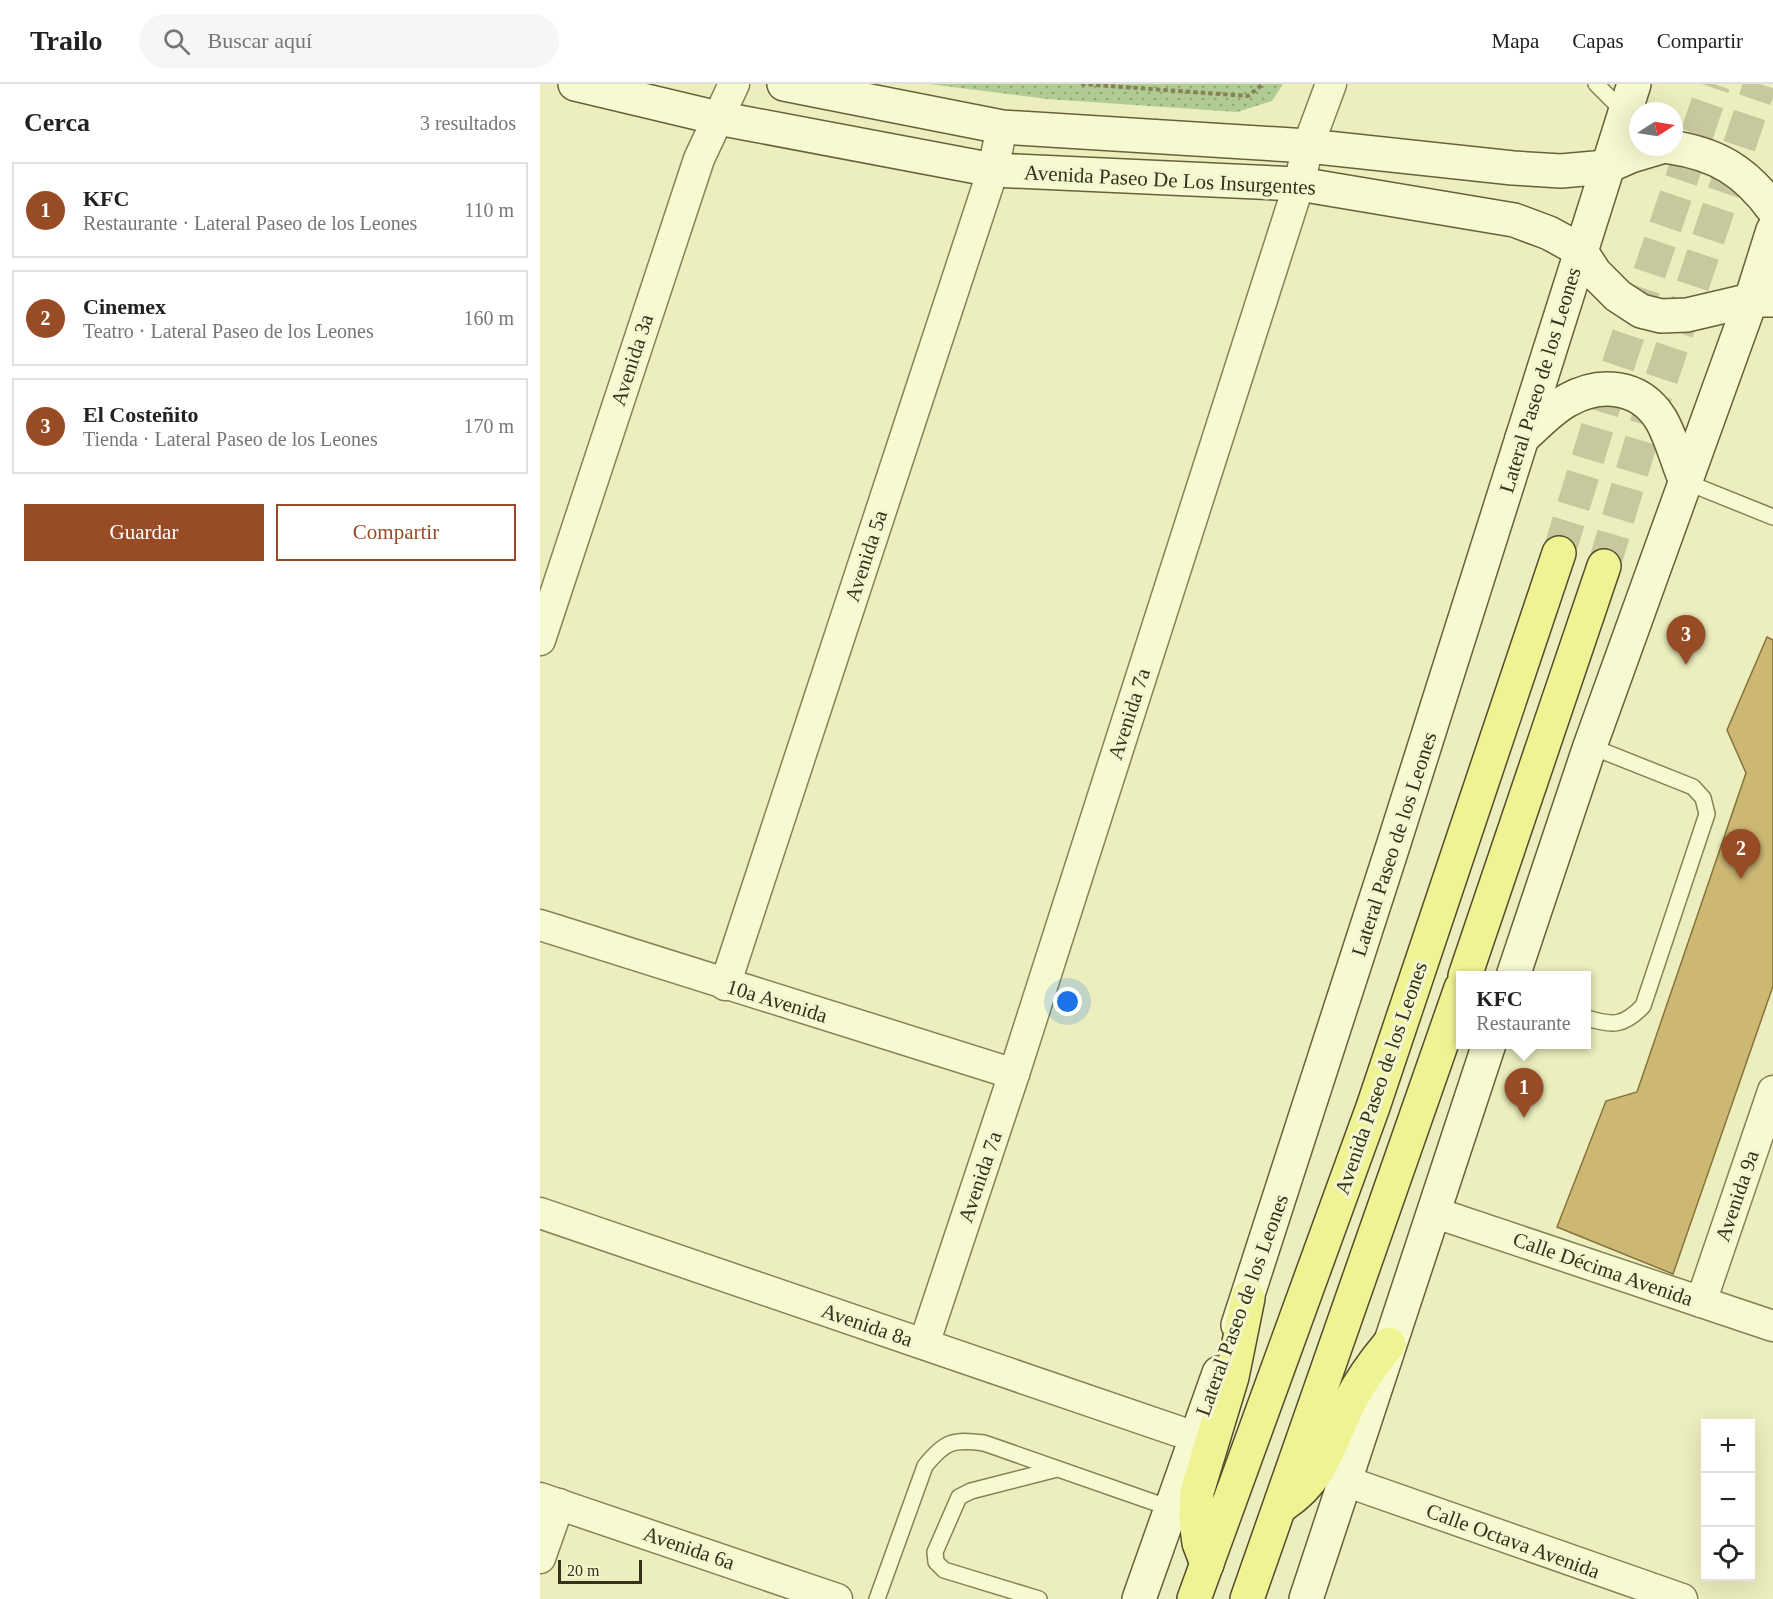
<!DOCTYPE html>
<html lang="es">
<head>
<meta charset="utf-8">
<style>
	:root { --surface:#fff; --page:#f6f6f6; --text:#222; --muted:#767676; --line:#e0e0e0; --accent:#974c26 }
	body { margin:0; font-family:Georgia,serif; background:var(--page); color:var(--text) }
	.controls { position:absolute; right:18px; bottom:18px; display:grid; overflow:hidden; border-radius:0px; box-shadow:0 6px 24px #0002 }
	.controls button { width:54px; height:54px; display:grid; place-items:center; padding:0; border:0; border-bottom:2px solid var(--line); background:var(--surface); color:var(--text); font:30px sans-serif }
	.compass { position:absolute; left:1089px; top:18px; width:54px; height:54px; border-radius:50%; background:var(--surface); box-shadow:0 6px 24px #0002; rotate:78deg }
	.scale { position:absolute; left:18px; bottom:15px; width:84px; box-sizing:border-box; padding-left:6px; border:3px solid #36311c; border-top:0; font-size:16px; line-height:21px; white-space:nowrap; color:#36311c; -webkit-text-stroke:4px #f3f6ce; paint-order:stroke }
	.you { position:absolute; left:528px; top:918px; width:21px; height:21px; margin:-15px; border:4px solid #fff; border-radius:50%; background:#1a73e8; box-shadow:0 0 0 9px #1a73e833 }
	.badge { display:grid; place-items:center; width:39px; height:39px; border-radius:50%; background:var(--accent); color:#fff; font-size:20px; font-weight:700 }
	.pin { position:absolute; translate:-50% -50px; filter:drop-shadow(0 2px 3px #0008) }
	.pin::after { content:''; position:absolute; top:32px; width:21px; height:18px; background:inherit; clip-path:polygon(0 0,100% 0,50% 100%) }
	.popup { position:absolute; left:916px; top:887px; width:135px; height:78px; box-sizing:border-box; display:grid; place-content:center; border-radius:0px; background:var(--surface); filter:drop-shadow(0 2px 4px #0005); font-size:20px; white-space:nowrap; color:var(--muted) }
	.popup b { font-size:22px; color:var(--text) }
	.popup::after { content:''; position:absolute; left:50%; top:100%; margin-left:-12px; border:12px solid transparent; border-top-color:var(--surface) }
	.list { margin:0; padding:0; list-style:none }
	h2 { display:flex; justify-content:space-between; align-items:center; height:78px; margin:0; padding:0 24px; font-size:26px }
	h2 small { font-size:20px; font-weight:400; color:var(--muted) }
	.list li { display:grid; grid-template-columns:39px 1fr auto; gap:18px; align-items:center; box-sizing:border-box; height:96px; margin:0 12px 12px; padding:0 12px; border:2px solid var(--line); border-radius:0px }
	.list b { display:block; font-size:22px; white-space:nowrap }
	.list p { margin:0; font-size:20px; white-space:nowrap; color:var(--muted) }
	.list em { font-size:20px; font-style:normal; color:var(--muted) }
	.actions { display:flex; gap:12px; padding:18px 24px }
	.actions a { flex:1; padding:14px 0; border:2px solid var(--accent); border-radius:0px; text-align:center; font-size:21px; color:var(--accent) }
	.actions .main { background:var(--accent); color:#fff }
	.icon { flex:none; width:33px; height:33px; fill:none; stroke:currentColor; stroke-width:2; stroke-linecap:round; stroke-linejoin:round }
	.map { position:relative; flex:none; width:1233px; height:1515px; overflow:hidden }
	header { display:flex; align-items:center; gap:36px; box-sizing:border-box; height:84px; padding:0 30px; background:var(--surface); border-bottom:2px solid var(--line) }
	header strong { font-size:28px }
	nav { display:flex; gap:33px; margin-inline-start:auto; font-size:21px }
	.search { width:420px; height:54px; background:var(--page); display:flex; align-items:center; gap:15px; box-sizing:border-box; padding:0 21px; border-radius:33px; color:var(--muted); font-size:22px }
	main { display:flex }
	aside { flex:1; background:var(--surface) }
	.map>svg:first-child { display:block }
	.park { fill:url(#park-dots) }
	.building { fill:#cdb873; stroke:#86733c; stroke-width:1.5 }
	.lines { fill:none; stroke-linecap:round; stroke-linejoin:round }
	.primary-tunnel { stroke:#c8c89e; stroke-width:33; stroke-dasharray:33 16; stroke-linecap:butt }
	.lane-casing { stroke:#878157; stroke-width:18 }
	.street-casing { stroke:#878157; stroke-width:33 }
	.secondary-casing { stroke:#68613a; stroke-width:36 }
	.primary-casing { stroke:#544c2b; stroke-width:36 }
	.path { stroke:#878157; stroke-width:4; stroke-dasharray:4.5 3; stroke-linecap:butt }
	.lane { stroke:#f7f9d1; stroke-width:15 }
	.street { stroke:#f7f9d1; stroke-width:30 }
	.secondary { stroke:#f7f9d1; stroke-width:33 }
	.primary { stroke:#f0f394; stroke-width:33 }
	.labels { text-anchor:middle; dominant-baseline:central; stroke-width:6; stroke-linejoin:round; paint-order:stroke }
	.street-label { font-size:21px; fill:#36311c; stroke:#f3f6ce }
</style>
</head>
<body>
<header>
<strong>Trailo</strong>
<div class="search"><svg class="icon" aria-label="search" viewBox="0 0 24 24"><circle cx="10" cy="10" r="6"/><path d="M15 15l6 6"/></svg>Buscar aquí</div>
<nav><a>Mapa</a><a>Capas</a><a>Compartir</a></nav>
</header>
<main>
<aside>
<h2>Cerca<small>3 resultados</small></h2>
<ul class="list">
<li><span class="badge">1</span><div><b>KFC</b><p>Restaurante · Lateral Paseo de los Leones</p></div><em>110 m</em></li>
<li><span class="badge">2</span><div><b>Cinemex</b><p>Teatro · Lateral Paseo de los Leones</p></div><em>160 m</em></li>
<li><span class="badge">3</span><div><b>El Costeñito</b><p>Tienda · Lateral Paseo de los Leones</p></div><em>170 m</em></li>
</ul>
<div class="actions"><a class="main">Guardar</a><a>Compartir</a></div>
</aside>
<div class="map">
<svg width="1233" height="1515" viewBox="0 0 1233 1515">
	<defs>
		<pattern id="park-dots" width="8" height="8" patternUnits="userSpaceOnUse" patternTransform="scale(1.5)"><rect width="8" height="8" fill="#b1cc92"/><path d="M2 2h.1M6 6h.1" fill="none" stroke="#91a676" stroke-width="1.8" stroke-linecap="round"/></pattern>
	</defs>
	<rect width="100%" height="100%" fill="#eceebe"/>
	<polygon class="park" points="389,0 743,0 732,17 697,28 507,15"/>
	<polygon class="building" points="1227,553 1233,556 1233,902 1133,1190 1017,1143 1066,1017 1097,1008 1206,689 1187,646"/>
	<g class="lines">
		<g class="primary-tunnel">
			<polyline points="1019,469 1064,322 1174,0"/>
			<polyline points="1064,482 1106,341 1220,0"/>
		</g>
		<defs>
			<g id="lane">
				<polyline points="1056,0 1084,28"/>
				<polyline points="1146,398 1233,433"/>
				<path d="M1047 934C1073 942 1084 942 1103 922L1167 730 1163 714 1153 703 1050 662"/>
				<path d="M337 1515 385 1382C405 1357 413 1355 444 1359L630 1424"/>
				<polyline points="499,1515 404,1486 396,1478 395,1468 419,1413 431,1407 517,1385"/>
			</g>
			<g id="street">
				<polyline points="0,556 159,75 194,0"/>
				<polyline points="0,841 474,990"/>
				<polyline points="185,901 453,86 462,43"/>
				<polyline points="893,1128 1233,1242"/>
				<polyline points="0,1129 655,1353"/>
				<polyline points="1161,1218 1233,1007"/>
				<polyline points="384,1260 474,990 759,100 768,62 791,0"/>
				<polyline points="805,1397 1142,1515"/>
				<polyline points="0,1414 297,1515"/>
				<polyline points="0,1474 19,1420"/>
			</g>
			<g id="secondary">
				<polyline points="35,0 178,34 453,86 759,100 974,136 1009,149 1040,166 1055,189 1078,212 1101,227 1121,232 1147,231 1211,216 1233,216"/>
				<polyline points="244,0 462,43 768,62 973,84 1021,87 1066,83 1091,72 1121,63"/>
				<path d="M1130 63C1177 70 1205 87 1233 125"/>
				<path d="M982 354C996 342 1011 325 1028 316 1060 298 1099 301 1120 334 1130 349 1138 380 1146 398"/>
				<polyline points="973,892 1050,662 1211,216 1233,146"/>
				<polyline points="698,1241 853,762 1094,0"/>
				<polyline points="599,1515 679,1289"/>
				<polyline points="766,1515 949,960"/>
			</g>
			<g id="primary">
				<polyline points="925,892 1064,482"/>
				<path d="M744 1420C783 1395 790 1356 810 1317 821 1296 834 1278 849 1260"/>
				<polyline points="667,1480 659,1459 656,1436 657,1408 692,1293 708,1214"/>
				<polyline points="654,1515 833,1023 1019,469"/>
				<polyline points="707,1515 921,904"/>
			</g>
		</defs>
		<use href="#lane" class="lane-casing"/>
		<use href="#street" class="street-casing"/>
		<use href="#secondary" class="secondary-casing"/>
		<use href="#primary" class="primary-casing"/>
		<polyline class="path" points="541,0 708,12 723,0"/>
		<use href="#lane" class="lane"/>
		<use href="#street" class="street"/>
		<use href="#secondary" class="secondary"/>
		<use href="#primary" class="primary"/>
	</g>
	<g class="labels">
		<g class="street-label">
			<text transform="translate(630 96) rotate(3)">Avenida Paseo De Los Insurgentes</text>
			<text transform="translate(92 276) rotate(-72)">Avenida 3a</text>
			<text transform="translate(1000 296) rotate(-73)">Lateral Paseo de los Leones</text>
			<text transform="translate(326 472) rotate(-72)">Avenida 5a</text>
			<text transform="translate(589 630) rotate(-72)">Avenida 7a</text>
			<text transform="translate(854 760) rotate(-72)">Lateral Paseo de los Leones</text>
			<text transform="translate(237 917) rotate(17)">10a Avenida</text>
			<text transform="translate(841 994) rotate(-71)">Avenida Paseo de los Leones</text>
			<text transform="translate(440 1093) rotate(-71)">Avenida 7a</text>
			<text transform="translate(1197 1112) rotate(-71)">Avenida 9a</text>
			<text transform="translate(1063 1185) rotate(19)">Calle Décima Avenida</text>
			<text transform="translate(702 1221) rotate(-70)">Lateral Paseo de los Leones</text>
			<text transform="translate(327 1241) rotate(19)">Avenida 8a</text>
			<text transform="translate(973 1457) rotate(20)">Calle Octava Avenida</text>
			<text transform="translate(149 1464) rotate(19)">Avenida 6a</text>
		</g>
	</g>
</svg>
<div class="controls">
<button>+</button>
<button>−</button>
<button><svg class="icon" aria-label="locate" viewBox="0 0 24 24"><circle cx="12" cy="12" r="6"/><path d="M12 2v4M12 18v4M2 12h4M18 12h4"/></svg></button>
</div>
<svg class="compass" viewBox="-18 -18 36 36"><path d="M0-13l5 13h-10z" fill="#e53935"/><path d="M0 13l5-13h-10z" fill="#767676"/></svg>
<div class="scale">20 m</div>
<div class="you"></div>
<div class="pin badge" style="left:984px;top:1034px">1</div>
<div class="popup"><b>KFC</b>Restaurante</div>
<div class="pin badge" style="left:1201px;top:795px">2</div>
<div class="pin badge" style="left:1146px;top:581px">3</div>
</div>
</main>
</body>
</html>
